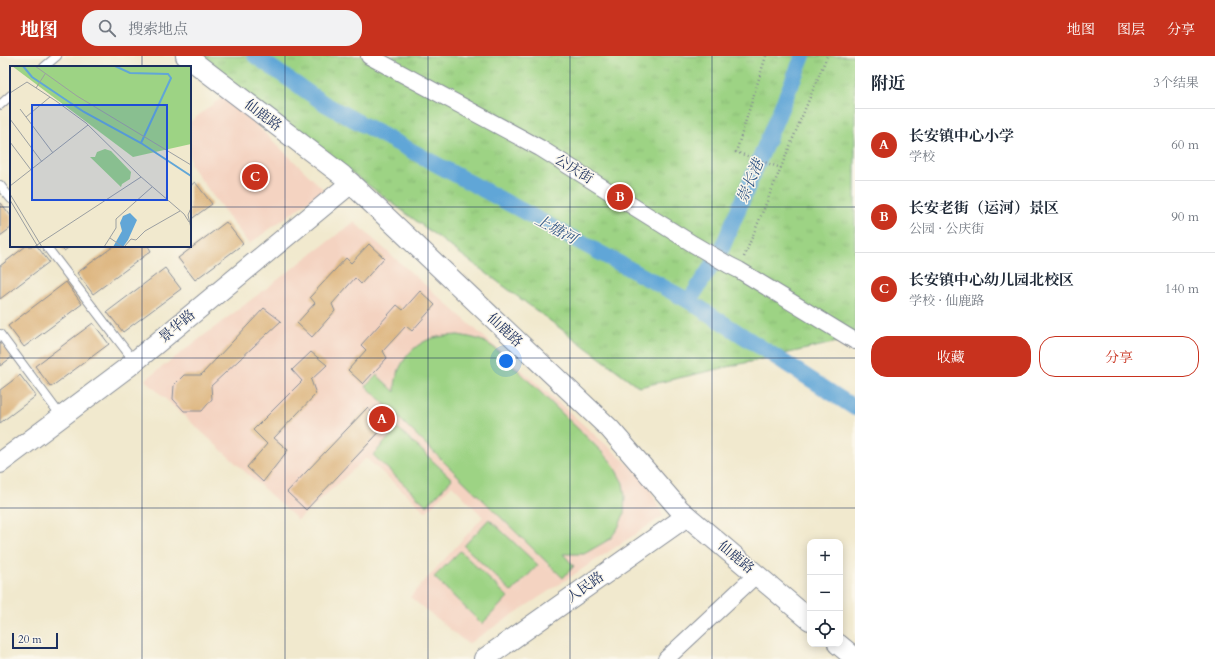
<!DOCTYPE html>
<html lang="zh">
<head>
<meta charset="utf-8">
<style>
	:root { --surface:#fff; --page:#f2f2f3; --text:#1f2937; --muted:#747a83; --line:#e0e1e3; --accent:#c8321e }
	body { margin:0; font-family:Cardo,"Noto Serif SC",serif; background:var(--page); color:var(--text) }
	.controls { position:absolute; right:12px; bottom:12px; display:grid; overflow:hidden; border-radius:8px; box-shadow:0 2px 10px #0003 }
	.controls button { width:36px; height:36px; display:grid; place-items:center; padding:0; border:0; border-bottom:1px solid var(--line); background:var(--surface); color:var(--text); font:20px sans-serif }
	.scale { position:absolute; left:12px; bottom:10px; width:46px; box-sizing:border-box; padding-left:4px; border:2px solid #1b2f5e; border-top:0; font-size:11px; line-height:14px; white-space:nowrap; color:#1b2f5e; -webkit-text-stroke:3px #fbf7ec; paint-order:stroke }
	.you { position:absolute; left:506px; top:305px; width:14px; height:14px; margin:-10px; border:3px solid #fff; border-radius:50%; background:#1a73e8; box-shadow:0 0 0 6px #1a73e833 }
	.badge { display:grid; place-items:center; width:26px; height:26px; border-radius:50%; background:var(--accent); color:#fff; font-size:13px; font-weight:700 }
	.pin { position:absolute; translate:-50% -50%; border:2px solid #fff; box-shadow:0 1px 4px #0006 }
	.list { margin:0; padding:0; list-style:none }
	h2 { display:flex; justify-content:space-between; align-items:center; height:52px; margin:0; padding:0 16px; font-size:17px }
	h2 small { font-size:13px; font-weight:400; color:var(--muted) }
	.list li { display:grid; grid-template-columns:26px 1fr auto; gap:12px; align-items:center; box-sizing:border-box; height:72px; padding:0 16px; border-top:1px solid var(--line) }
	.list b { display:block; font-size:15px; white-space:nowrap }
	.list p { margin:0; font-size:13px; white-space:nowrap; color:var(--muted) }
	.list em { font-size:13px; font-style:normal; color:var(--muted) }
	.actions { display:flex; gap:8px; padding:12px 16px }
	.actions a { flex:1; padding:9px 0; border:1px solid var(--accent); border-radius:16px; text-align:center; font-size:14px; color:var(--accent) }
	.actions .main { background:var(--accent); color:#fff }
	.icon { flex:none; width:22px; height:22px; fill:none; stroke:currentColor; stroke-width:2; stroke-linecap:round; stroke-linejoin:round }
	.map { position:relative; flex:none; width:855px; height:603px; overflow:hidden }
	header { display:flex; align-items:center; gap:24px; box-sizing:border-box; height:56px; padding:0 20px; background:var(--accent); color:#fff }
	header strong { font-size:19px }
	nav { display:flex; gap:22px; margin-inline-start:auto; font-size:14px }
	.search { width:280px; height:36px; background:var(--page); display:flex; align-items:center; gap:10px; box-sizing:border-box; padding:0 14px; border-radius:16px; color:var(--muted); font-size:15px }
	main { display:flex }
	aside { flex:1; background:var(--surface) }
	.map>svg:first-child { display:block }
	.built { fill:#f4d3c1 }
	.park { fill:url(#park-tufts); stroke:#5c8171 }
	.pitch { fill:#9dd384; stroke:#5c8171 }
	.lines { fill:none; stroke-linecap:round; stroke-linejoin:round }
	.canal { stroke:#61a6d7; stroke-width:16 }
	.building { fill:#deb782 }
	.service-casing { stroke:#868c96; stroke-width:10 }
	.minor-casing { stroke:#868c96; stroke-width:18 }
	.tertiary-casing { stroke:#868c96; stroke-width:22 }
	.path { stroke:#868c96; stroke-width:2.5; stroke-dasharray:1 3; stroke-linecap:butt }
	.service { stroke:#fff; stroke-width:8 }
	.minor { stroke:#fff; stroke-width:16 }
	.tertiary { stroke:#fff; stroke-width:20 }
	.grid { fill:none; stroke:#1b2f5e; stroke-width:1; stroke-opacity:0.55 }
	.labels { text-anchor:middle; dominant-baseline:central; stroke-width:3; stroke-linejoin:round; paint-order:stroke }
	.street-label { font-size:14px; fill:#1b2f5e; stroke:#fbf7ec }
	.water-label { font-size:15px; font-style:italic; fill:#345988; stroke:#fbf7ec }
	.inset-river { fill:none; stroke:#61a6d7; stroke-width:2 }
	.inset-road { fill:none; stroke:#9b9fa1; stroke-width:1 }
	.view { fill:#1d4ed8; fill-opacity:0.15; stroke:#1d4ed8; stroke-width:2 }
	.inset-edge { fill:none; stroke:#1b2f5e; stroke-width:2 }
</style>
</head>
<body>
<header>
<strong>地图</strong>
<div class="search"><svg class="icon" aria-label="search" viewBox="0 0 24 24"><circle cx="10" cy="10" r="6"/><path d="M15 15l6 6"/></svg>搜索地点</div>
<nav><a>地图</a><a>图层</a><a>分享</a></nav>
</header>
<main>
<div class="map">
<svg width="855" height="603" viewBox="0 0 855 603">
	<defs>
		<pattern id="park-tufts" width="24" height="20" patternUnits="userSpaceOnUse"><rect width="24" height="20" fill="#9dd384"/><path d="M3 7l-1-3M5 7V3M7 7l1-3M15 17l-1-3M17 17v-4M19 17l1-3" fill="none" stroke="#87b574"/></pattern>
	</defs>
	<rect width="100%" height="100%" fill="#fbf7ec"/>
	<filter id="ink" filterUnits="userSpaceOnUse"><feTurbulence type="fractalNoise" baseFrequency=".025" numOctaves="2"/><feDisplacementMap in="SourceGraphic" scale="8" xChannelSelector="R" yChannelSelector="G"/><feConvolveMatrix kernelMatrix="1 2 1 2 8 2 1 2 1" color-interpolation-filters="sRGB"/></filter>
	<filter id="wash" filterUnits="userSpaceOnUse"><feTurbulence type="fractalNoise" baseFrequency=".012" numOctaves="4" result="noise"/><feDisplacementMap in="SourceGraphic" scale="16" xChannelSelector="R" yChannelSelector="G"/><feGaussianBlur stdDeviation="0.9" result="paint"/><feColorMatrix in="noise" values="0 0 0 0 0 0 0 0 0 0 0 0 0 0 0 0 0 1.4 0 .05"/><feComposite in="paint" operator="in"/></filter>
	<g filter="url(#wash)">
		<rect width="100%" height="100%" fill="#f1e9ce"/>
		<g class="built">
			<polygon points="225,39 324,134 249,188 190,109 190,66"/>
			<polygon points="354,166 646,424 663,460 468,588 410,541 483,461 452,429 426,456 366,402 298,464 145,324"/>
		</g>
		<polygon class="park" points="195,0 855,0 855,282 639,331"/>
		<g class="pitch">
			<path d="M458 279C475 282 483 283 497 294L606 400 612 407 623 427 625 440 624 458 618 472 610 483 584 498H563L574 510 563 522 366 330 377 319 395 336C395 332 395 328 396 324 398 310 410 293 422 287 432 280 446 280 458 279Z"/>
			<polygon points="398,372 452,423 427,450 373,399"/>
			<polygon points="489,463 538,509 512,536 464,490"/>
			<polygon points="460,495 508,541 482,568 434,521"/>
		</g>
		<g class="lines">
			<g class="canal">
				<polyline points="255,0 325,48 689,245 855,352"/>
				<polyline points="689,245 720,197 803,0"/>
			</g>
		</g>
		<g id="blocks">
			<g class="building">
				<polygon points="195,126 212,148 190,164 190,130"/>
				<polygon points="0,147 1,147 11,160 11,172 0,180"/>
				<polygon points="226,166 243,188 195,224 178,202"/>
				<polygon points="369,188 384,202 361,228 355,222 332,248 335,255 312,281 297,267 315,247 310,241 346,202 351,207"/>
				<polygon points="26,190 37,190 49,206 0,243 0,210"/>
				<polygon points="60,190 71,190 64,195"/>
				<polygon points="114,190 148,190 151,195 93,238 77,217"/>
				<polygon points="165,212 181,233 123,276 107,256"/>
				<polygon points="66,226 82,248 24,291 8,270"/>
				<polygon points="420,235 435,249 412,275 406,270 383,295 387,302 363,328 348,314 366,294 361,289 397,249 403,254"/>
				<polygon points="264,252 281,265 211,330 212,343 202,355 184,355 173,343 174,329 184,319 201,319"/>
				<polygon points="93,267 109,288 51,331 35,310"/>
				<polygon points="0,285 12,301 0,310"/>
				<polygon points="311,296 327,309 311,324 316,338 274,382 288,394 263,426 247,411 267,388 253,374 302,325 292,314"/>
				<polygon points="20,319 36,340 0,367 0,334"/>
				<polygon points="367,352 386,369 306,454 287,436"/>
			</g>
		</g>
	</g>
	<g filter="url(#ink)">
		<use href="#blocks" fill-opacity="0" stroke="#868c96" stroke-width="1"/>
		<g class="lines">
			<defs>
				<g id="service">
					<polyline points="44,11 57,0"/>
					<polyline points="0,49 11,39"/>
					<polyline points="0,129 11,143"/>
					<polyline points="46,190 134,305"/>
					<polyline points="0,278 61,360"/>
				</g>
				<g id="minor">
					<polyline points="369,0 540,92 693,188 729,209 739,214 855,285"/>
					<polyline points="666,603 757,518"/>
				</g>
				<g id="tertiary">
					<polyline points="186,0 342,119 610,373 680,454 810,564"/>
					<polyline points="0,407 128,311 351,127"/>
					<polyline points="838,588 855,602"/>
					<polyline points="484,603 687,460"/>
				</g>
			</defs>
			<use href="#service" class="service-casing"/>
			<use href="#minor" class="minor-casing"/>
			<use href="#tertiary" class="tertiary-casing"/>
			<g class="path">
				<polyline points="766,0 736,96 781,112"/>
				<polyline points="744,201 827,0"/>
			</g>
			<use href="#service" class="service"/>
			<use href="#minor" class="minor"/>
			<use href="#tertiary" class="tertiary"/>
		</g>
	</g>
	<path class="grid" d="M142 0V11M285 0V603M428 0V603M570 0V603M712 0V603M0 151H11M190 151H855M142 190V603M0 302H855M0 452H855"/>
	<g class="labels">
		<g class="street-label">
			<text transform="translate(263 59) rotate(37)">仙鹿路</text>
			<text transform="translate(574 113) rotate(32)">公庆街</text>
			<text transform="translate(177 270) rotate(-40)">景华路</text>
			<text transform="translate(505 274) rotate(43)">仙鹿路</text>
			<text transform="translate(736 501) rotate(40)">仙鹿路</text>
			<text transform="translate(585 531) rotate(-35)">人民路</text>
		</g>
		<g class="water-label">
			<text transform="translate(750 125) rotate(-67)">崇长港</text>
			<text transform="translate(556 173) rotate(28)">上塘河</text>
		</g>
	</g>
	<g transform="translate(10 10)">
		<rect width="181" height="181" fill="#f1e9ce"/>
		<path d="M2 0H181V78L123 91Z" fill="#9dd384"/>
		<path d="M95 83 101 85 121 106 120 113 112 118 111 121 80 91H85L87 86Z" fill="#9dd384"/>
		<path d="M120 147 127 154 118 174 113 181H103L112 165 110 157 113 150Z" fill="#61a6d7"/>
		<path class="inset-river" d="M13 0 22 11 74 46 131 77 181 110M105 0 120 7 158 8 161 12 131 77"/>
		<path class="inset-road" d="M25 0 67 30 181 99M26 22 35 8M0 27 17 16 46 35 76 57 130 110 174 148 179 156M10 43 43 87M16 51 40 31M0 53 32 96M0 76 21 104M0 120 78 59M0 128 32 181M0 134 28 181M181 142 178 149 181 162M100 172 113 181M24 181 131 111M94 181 106 162V153L142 121M114 181 121 173 126 174 135 165 170 145"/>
		<path class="view" d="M22 39H157V134H22Z"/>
		<rect width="181" height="181" class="inset-edge"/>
	</g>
</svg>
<div class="controls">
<button>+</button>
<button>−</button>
<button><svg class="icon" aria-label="locate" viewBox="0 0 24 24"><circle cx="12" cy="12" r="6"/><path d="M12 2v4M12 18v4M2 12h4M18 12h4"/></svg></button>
</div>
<div class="scale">20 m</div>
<div class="you"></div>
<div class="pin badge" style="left:382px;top:363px">A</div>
<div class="pin badge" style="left:620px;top:141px">B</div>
<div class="pin badge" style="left:255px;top:121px">C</div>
</div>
<aside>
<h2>附近<small>3个结果</small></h2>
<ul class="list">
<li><span class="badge">A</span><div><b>长安镇中心小学</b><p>学校</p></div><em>60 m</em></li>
<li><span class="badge">B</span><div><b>长安老街（运河）景区</b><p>公园 · 公庆街</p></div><em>90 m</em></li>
<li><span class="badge">C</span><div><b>长安镇中心幼儿园北校区</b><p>学校 · 仙鹿路</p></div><em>140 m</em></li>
</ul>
<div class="actions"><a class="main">收藏</a><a>分享</a></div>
</aside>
</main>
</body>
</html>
